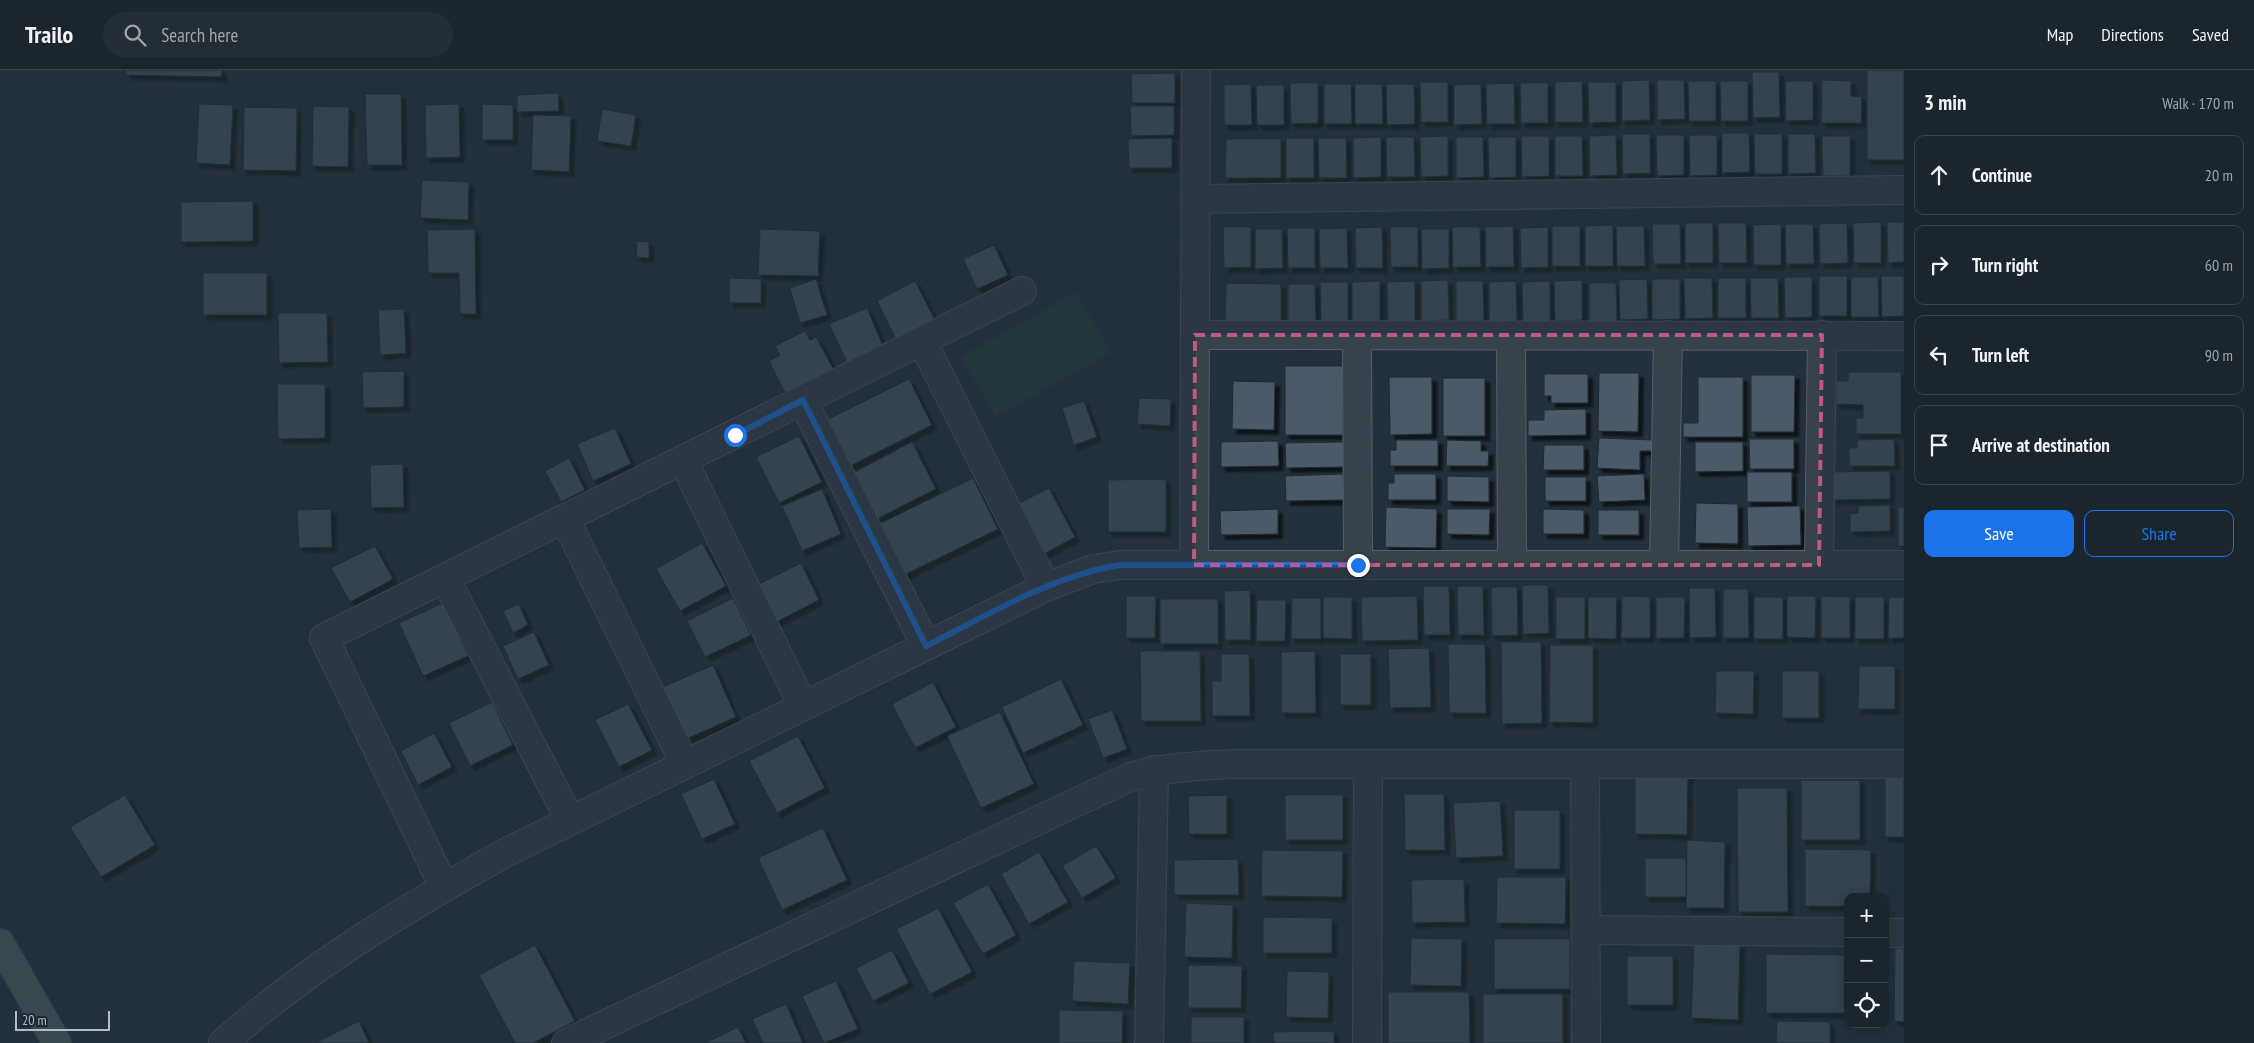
<!DOCTYPE html>
<html lang="en">
<head>
<meta charset="utf-8">
<style>
	:root { --surface:#1a252d; --page:#232d35; --text:#f1f3f6; --muted:#9fa5aa; --line:#384249; --accent:#1a73e8 }
	body { margin:0; font-family:"PT Sans Narrow",sans-serif; background:var(--page); color:var(--text) }
	.controls { position:absolute; right:15px; bottom:15px; display:grid; overflow:hidden; border-radius:10px; box-shadow:0 2px 12px #0003 }
	.controls button { width:45px; height:45px; display:grid; place-items:center; padding:0; border:0; border-bottom:1px solid var(--line); background:var(--surface); color:var(--text); font:25px sans-serif }
	.scale { position:absolute; left:15px; bottom:12px; width:95px; box-sizing:border-box; padding-left:5px; border:2px solid #b3bdc8; border-top:0; font-size:14px; line-height:18px; white-space:nowrap; color:#b3bdc8; -webkit-text-stroke:4px #1c2731; paint-order:stroke }
	.stop { position:absolute; width:15px; height:15px; margin:-11px; border:4px solid #1a73e8; border-radius:50%; background:#fff }
	.stop.end { background:#1a73e8; border-color:#fff; box-shadow:0 1px 5px #0008 }
	.list { margin:0; padding:0; list-style:none }
	h2 { display:flex; justify-content:space-between; align-items:center; height:65px; margin:0; padding:0 20px; font-size:21px }
	h2 small { font-size:16px; font-weight:400; color:var(--muted) }
	.list li { display:grid; grid-template-columns:32px 1fr auto; gap:15px; align-items:center; box-sizing:border-box; height:80px; margin:0 10px 10px; padding:0 10px; border:1px solid var(--line); border-radius:10px }
	.list b { display:block; font-size:19px; white-space:nowrap }
	.list em { font-size:16px; font-style:normal; color:var(--muted) }
	.actions { display:flex; gap:10px; padding:15px 20px }
	.actions a { flex:1; padding:11px 0; border:1px solid var(--accent); border-radius:10px; text-align:center; font-size:18px; color:var(--accent) }
	.actions .main { background:var(--accent); color:#fff }
	.icon { flex:none; width:28px; height:28px; fill:none; stroke:currentColor; stroke-width:2; stroke-linecap:round; stroke-linejoin:round }
	.map { position:relative; flex:none; width:1904px; height:973px; overflow:hidden }
	header { display:flex; align-items:center; gap:30px; box-sizing:border-box; height:70px; padding:0 25px; background:var(--surface); border-bottom:1px solid var(--line) }
	header strong { font-size:24px }
	nav { display:flex; gap:28px; margin-inline-start:auto; font-size:18px }
	.search { width:350px; height:45px; background:var(--page); display:flex; align-items:center; gap:12px; box-sizing:border-box; padding:0 18px; border-radius:28px; color:var(--muted); font-size:19px }
	main { display:flex }
	aside { flex:1; background:var(--surface) }
	.map>svg:first-child { display:block }
	.green { fill:#263f3e }
	.building { fill:#4c5a67; stroke:#1e2933; filter:url(#shadow) }
	.lines { fill:none; stroke-linecap:round; stroke-linejoin:round }
	.minor-casing { stroke:#55606a; stroke-width:30 }
	.major-casing { stroke:#434e58; stroke-width:30 }
	.minor { stroke:#37424c; stroke-width:28 }
	.major { stroke:#55626c; stroke-width:28 }
	.route { stroke:#1a73e8; stroke-width:6 }
	.marked { fill:none; stroke:#bc5a87; stroke-width:4; stroke-dasharray:10 6; stroke-linejoin:round }
</style>
</head>
<body>
<header>
<strong>Trailo</strong>
<div class="search"><svg class="icon" aria-label="search" viewBox="0 0 24 24"><circle cx="10" cy="10" r="6"/><path d="M15 15l6 6"/></svg>Search here</div>
<nav><a>Map</a><a>Directions</a><a>Saved</a></nav>
</header>
<main>
<div class="map">
<svg width="1904" height="973" viewBox="0 0 1904 973">
	<defs>
		<filter id="shadow"><feDropShadow dx="4.5" dy="4.5" stdDeviation="1" flood-color="#0009"/></filter>
	</defs>
	<rect width="100%" height="100%" fill="#23313c"/>
	<polygon class="green" points="1075,222 1111,282 996,347 961,287"/>
	<g class="building">
		<polygon points="126,0 222,0 221,7 126,5"/>
		<rect x="1867" y="0" width="37" height="90"/>
		<polygon points="1752,2 1779,2 1780,47 1753,48"/>
		<polygon points="1175,3 1175,33 1132,33 1131,4"/>
		<polygon points="1649,10 1650,50 1622,51 1622,11"/>
		<polygon points="1657,10 1684,10 1685,49 1657,50"/>
		<polygon points="1822,10 1851,11 1851,26 1862,27 1861,53 1821,53"/>
		<polygon points="1582,11 1583,52 1555,52 1555,12"/>
		<polygon points="1688,11 1716,11 1716,51 1689,51"/>
		<polygon points="1720,11 1748,11 1748,51 1721,51"/>
		<polygon points="1785,11 1813,11 1813,50 1786,51"/>
		<polygon points="1420,12 1448,12 1448,52 1421,52"/>
		<polygon points="1588,12 1616,12 1616,52 1589,53"/>
		<polygon points="1290,13 1318,13 1318,53 1291,54"/>
		<polygon points="1514,13 1515,54 1487,54 1486,14"/>
		<polygon points="1520,13 1548,13 1548,53 1521,53"/>
		<polygon points="1251,14 1252,55 1224,55 1224,15"/>
		<polygon points="1324,14 1351,14 1352,54 1324,54"/>
		<polygon points="1355,14 1382,14 1383,54 1355,54"/>
		<polygon points="1386,14 1414,14 1415,54 1387,55"/>
		<polygon points="1481,14 1482,54 1454,55 1454,15"/>
		<polygon points="1256,15 1284,15 1284,55 1257,55"/>
		<polygon points="558,23 559,41 517,42 517,25"/>
		<polygon points="365,24 401,24 402,95 367,95"/>
		<polygon points="199,34 233,35 230,95 196,93"/>
		<polygon points="459,34 460,87 426,88 425,35"/>
		<polygon points="482,34 513,35 513,70 482,70"/>
		<polygon points="313,36 349,37 348,97 312,96"/>
		<polygon points="1130,36 1174,36 1174,65 1131,66"/>
		<polygon points="244,37 297,38 296,101 243,100"/>
		<polygon points="602,39 636,45 631,76 597,71"/>
		<polygon points="533,45 571,46 569,102 531,100"/>
		<polygon points="1722,63 1749,63 1750,102 1722,103"/>
		<polygon points="1622,64 1650,64 1650,103 1623,104"/>
		<polygon points="1754,64 1782,64 1782,104 1755,104"/>
		<polygon points="1788,64 1815,64 1816,103 1788,104"/>
		<polygon points="1616,65 1617,105 1590,106 1589,66"/>
		<polygon points="1656,65 1684,65 1684,105 1657,106"/>
		<polygon points="1689,65 1717,65 1717,105 1690,106"/>
		<polygon points="1448,66 1448,106 1421,107 1420,67"/>
		<polygon points="1521,66 1549,66 1549,106 1522,107"/>
		<polygon points="1555,66 1582,66 1583,106 1555,106"/>
		<polygon points="1822,66 1850,66 1850,106 1823,106"/>
		<polygon points="1381,67 1381,107 1353,108 1353,68"/>
		<polygon points="1386,67 1414,67 1415,107 1387,107"/>
		<polygon points="1456,67 1483,67 1484,107 1456,108"/>
		<polygon points="1488,67 1516,67 1516,107 1489,108"/>
		<polygon points="1172,68 1172,98 1129,98 1128,69"/>
		<rect x="1286" y="68" width="28" height="40"/>
		<polygon points="1318,68 1346,68 1347,108 1319,108"/>
		<polygon points="1226,69 1281,69 1281,108 1225,108"/>
		<polygon points="422,110 469,112 468,150 420,148"/>
		<polygon points="253,131 253,171 181,172 181,132"/>
		<polygon points="1881,152 1881,193 1854,193 1853,153"/>
		<polygon points="1887,152 1904,152 1904,192 1888,193"/>
		<rect x="1685" y="153" width="28" height="40"/>
		<polygon points="1718,153 1746,153 1747,193 1719,193"/>
		<polygon points="1847,153 1848,193 1820,194 1819,154"/>
		<polygon points="1652,154 1680,154 1681,194 1653,194"/>
		<polygon points="1781,154 1781,195 1754,195 1753,155"/>
		<polygon points="1785,154 1813,154 1814,194 1786,194"/>
		<polygon points="1613,155 1613,196 1585,196 1585,156"/>
		<polygon points="1513,156 1514,197 1486,197 1485,157"/>
		<rect x="1552" y="156" width="28" height="40"/>
		<polygon points="1616,156 1644,156 1645,196 1617,196"/>
		<polygon points="1223,157 1251,157 1251,197 1224,198"/>
		<polygon points="1382,157 1383,198 1356,198 1355,158"/>
		<polygon points="1390,157 1418,157 1418,197 1391,197"/>
		<polygon points="1452,157 1480,157 1481,197 1453,197"/>
		<polygon points="1548,157 1548,197 1521,198 1520,158"/>
		<polygon points="1287,158 1315,158 1315,198 1288,198"/>
		<polygon points="1347,158 1348,198 1320,198 1319,159"/>
		<polygon points="475,159 476,244 460,244 459,203 428,203 427,160"/>
		<polygon points="760,159 820,161 818,206 758,205"/>
		<polygon points="1255,159 1282,159 1283,198 1255,199"/>
		<polygon points="1421,159 1449,159 1449,198 1422,199"/>
		<polygon points="637,171 649,172 649,188 636,187"/>
		<polygon points="994,175 1008,205 977,219 963,189"/>
		<rect x="203" y="203" width="64" height="42"/>
		<rect x="1819" y="206" width="28" height="40"/>
		<polygon points="1881,206 1904,206 1904,246 1882,247"/>
		<polygon points="1784,207 1812,207 1812,247 1785,248"/>
		<polygon points="1851,207 1878,207 1879,247 1851,247"/>
		<polygon points="729,208 761,209 761,233 729,233"/>
		<polygon points="1684,208 1712,208 1713,248 1685,249"/>
		<rect x="1718" y="208" width="28" height="40"/>
		<polygon points="1750,208 1778,208 1779,248 1751,248"/>
		<polygon points="816,209 827,245 800,253 790,218"/>
		<polygon points="1647,209 1648,249 1620,250 1619,210"/>
		<polygon points="1652,209 1680,209 1680,249 1652,250"/>
		<polygon points="1448,210 1449,250 1421,251 1421,211"/>
		<polygon points="1582,210 1582,250 1555,251 1554,211"/>
		<polygon points="915,211 936,252 897,272 877,231"/>
		<polygon points="1380,211 1380,251 1352,252 1352,212"/>
		<polygon points="1415,211 1415,252 1388,252 1387,212"/>
		<polygon points="1456,211 1483,211 1484,251 1456,251"/>
		<polygon points="1516,211 1517,251 1489,252 1489,212"/>
		<polygon points="1550,211 1550,252 1523,252 1522,212"/>
		<polygon points="1320,212 1348,212 1348,252 1321,252"/>
		<polygon points="1226,213 1281,214 1281,252 1225,252"/>
		<polygon points="1589,213 1616,213 1617,252 1589,253"/>
		<polygon points="1288,214 1315,214 1316,254 1288,254"/>
		<polygon points="867,238 885,281 849,297 829,254"/>
		<polygon points="404,239 406,283 380,285 378,240"/>
		<polygon points="278,243 327,243 328,292 279,293"/>
		<polygon points="805,261 810,270 816,267 834,300 786,325 769,291 780,285 775,276"/>
		<rect x="1285" y="296" width="58" height="69"/>
		<polygon points="404,301 404,337 363,338 362,302"/>
		<polygon points="1848,302 1901,302 1901,364 1856,364 1856,348 1863,348 1863,335 1836,334 1836,311 1848,311"/>
		<polygon points="1599,303 1639,303 1638,362 1598,361"/>
		<polygon points="1544,304 1588,304 1588,333 1551,333 1551,326 1544,326"/>
		<polygon points="1751,305 1795,305 1794,362 1751,362"/>
		<polygon points="1389,307 1432,307 1432,364 1390,365"/>
		<polygon points="1698,307 1743,307 1743,367 1683,367 1683,353 1698,353"/>
		<rect x="1443" y="308" width="42" height="58"/>
		<polygon points="909,309 932,355 846,398 822,352"/>
		<polygon points="1233,311 1275,312 1274,360 1232,359"/>
		<polygon points="277,314 325,314 325,368 278,369"/>
		<polygon points="1139,328 1171,329 1170,356 1137,354"/>
		<polygon points="1084,331 1097,367 1074,375 1062,338"/>
		<polygon points="1586,339 1586,365 1528,366 1528,350 1544,350 1544,340"/>
		<polygon points="615,358 631,394 593,411 577,374"/>
		<polygon points="799,366 822,412 779,433 756,387"/>
		<polygon points="1599,368 1653,370 1653,381 1640,381 1640,400 1597,398"/>
		<polygon points="1749,369 1794,369 1794,399 1750,399"/>
		<polygon points="1894,369 1895,396 1849,396 1849,378 1857,378 1857,370"/>
		<polygon points="1396,370 1438,370 1438,396 1390,396 1390,380 1396,380"/>
		<polygon points="1447,370 1481,371 1481,381 1489,381 1488,396 1446,396"/>
		<polygon points="1278,371 1279,396 1221,397 1221,372"/>
		<polygon points="912,372 936,419 871,452 847,406"/>
		<polygon points="1343,372 1344,397 1286,398 1285,373"/>
		<polygon points="1695,372 1743,372 1743,401 1695,402"/>
		<polygon points="1544,375 1584,375 1584,400 1543,400"/>
		<polygon points="569,388 585,420 561,432 545,401"/>
		<polygon points="403,394 404,437 371,438 370,395"/>
		<polygon points="1890,401 1890,429 1832,430 1832,402"/>
		<rect x="1747" y="402" width="45" height="30"/>
		<polygon points="1343,404 1344,430 1286,431 1285,406"/>
		<polygon points="1394,404 1436,404 1436,430 1388,430 1388,413 1394,413"/>
		<polygon points="1644,404 1645,430 1599,432 1597,406"/>
		<polygon points="1447,406 1489,407 1489,432 1447,431"/>
		<rect x="1545" y="407" width="41" height="24"/>
		<polygon points="973,408 998,459 902,506 877,455"/>
		<polygon points="1166,409 1166,462 1108,462 1108,410"/>
		<polygon points="1049,418 1075,467 1042,485 1016,435"/>
		<polygon points="822,419 841,464 802,481 782,436"/>
		<polygon points="1696,433 1738,434 1738,474 1695,473"/>
		<polygon points="1890,435 1890,461 1850,462 1850,444 1858,443 1858,436"/>
		<polygon points="1800,436 1801,475 1748,476 1747,437"/>
		<polygon points="1386,437 1437,439 1436,478 1385,477"/>
		<rect x="1898" y="437" width="6" height="39"/>
		<polygon points="331,439 332,477 299,478 297,440"/>
		<polygon points="1278,439 1278,464 1221,465 1220,441"/>
		<polygon points="1447,439 1490,439 1489,465 1447,464"/>
		<polygon points="1543,439 1584,440 1584,464 1543,464"/>
		<rect x="1598" y="440" width="41" height="25"/>
		<polygon points="702,473 726,516 680,541 656,499"/>
		<polygon points="375,476 393,509 350,532 331,498"/>
		<polygon points="801,493 819,530 776,552 757,515"/>
		<polygon points="1522,515 1548,515 1549,563 1523,564"/>
		<polygon points="1423,516 1449,516 1450,565 1424,565"/>
		<polygon points="1457,516 1483,516 1484,565 1458,565"/>
		<polygon points="1491,517 1517,517 1518,565 1492,566"/>
		<polygon points="1689,518 1715,518 1716,567 1690,568"/>
		<polygon points="1723,519 1748,519 1749,568 1723,568"/>
		<polygon points="1250,520 1251,570 1225,570 1224,521"/>
		<polygon points="1126,526 1156,526 1155,568 1126,568"/>
		<polygon points="1417,526 1418,570 1362,571 1361,527"/>
		<polygon points="1622,526 1650,527 1650,568 1621,568"/>
		<polygon points="1787,526 1816,526 1815,568 1787,567"/>
		<polygon points="1821,526 1850,527 1850,568 1821,568"/>
		<polygon points="1323,527 1352,527 1352,569 1323,568"/>
		<rect x="1556" y="527" width="29" height="42"/>
		<polygon points="1588,527 1617,527 1616,569 1588,568"/>
		<polygon points="1656,527 1685,527 1684,568 1656,568"/>
		<rect x="1754" y="527" width="29" height="42"/>
		<rect x="1855" y="527" width="29" height="42"/>
		<polygon points="1889,527 1904,527 1904,568 1888,568"/>
		<polygon points="733,528 751,565 705,587 687,551"/>
		<polygon points="1292,528 1321,528 1321,569 1291,569"/>
		<rect x="1160" y="529" width="58" height="45"/>
		<polygon points="1257,530 1286,530 1285,571 1256,571"/>
		<polygon points="443,533 468,586 423,606 399,553"/>
		<polygon points="519,534 528,555 513,563 503,541"/>
		<polygon points="534,562 549,595 518,609 503,576"/>
		<polygon points="1501,572 1541,572 1542,653 1502,654"/>
		<polygon points="1448,574 1485,574 1486,643 1449,643"/>
		<polygon points="1550,575 1593,575 1593,653 1549,652"/>
		<polygon points="1429,578 1431,637 1390,638 1388,579"/>
		<polygon points="1140,581 1200,581 1201,651 1141,651"/>
		<polygon points="1315,581 1316,643 1281,643 1281,582"/>
		<polygon points="1221,584 1249,584 1250,646 1212,646 1212,611 1221,611"/>
		<rect x="1340" y="584" width="31" height="51"/>
		<polygon points="713,595 736,647 686,669 663,617"/>
		<polygon points="1859,596 1895,596 1895,639 1858,639"/>
		<polygon points="1716,601 1754,601 1753,644 1715,643"/>
		<rect x="1782" y="601" width="37" height="47"/>
		<polygon points="1061,609 1083,655 1023,683 1002,637"/>
		<polygon points="933,612 956,657 915,678 892,634"/>
		<polygon points="492,632 513,675 470,696 449,653"/>
		<polygon points="628,634 652,680 619,697 595,650"/>
		<polygon points="1112,640 1127,679 1103,688 1088,649"/>
		<polygon points="1000,642 1034,714 981,738 947,666"/>
		<polygon points="434,663 452,697 418,715 401,681"/>
		<polygon points="798,666 825,718 777,743 749,691"/>
		<rect x="1885" y="699" width="19" height="68"/>
		<polygon points="1635,702 1688,702 1687,765 1635,764"/>
		<polygon points="714,709 735,754 702,769 681,724"/>
		<rect x="1801" y="710" width="59" height="60"/>
		<polygon points="1737,718 1787,718 1788,842 1738,842"/>
		<polygon points="1404,724 1444,724 1445,780 1405,780"/>
		<polygon points="125,725 155,775 101,807 70,757"/>
		<polygon points="1227,725 1227,764 1189,764 1188,726"/>
		<rect x="1285" y="725" width="58" height="45"/>
		<polygon points="1500,731 1503,786 1456,788 1453,733"/>
		<rect x="1514" y="740" width="46" height="59"/>
		<polygon points="823,758 847,810 782,840 758,788"/>
		<polygon points="1687,770 1725,772 1724,838 1686,838"/>
		<polygon points="1096,776 1116,808 1082,828 1062,796"/>
		<polygon points="1805,779 1871,780 1870,827 1848,827 1848,836 1805,836"/>
		<polygon points="1262,780 1343,781 1342,827 1261,826"/>
		<polygon points="1039,782 1068,832 1029,854 1001,804"/>
		<rect x="1645" y="788" width="41" height="39"/>
		<polygon points="1238,789 1239,825 1174,825 1174,790"/>
		<polygon points="1497,807 1566,807 1565,854 1496,853"/>
		<polygon points="1464,809 1465,852 1412,853 1411,810"/>
		<polygon points="988,814 1016,865 983,884 953,833"/>
		<polygon points="1186,833 1233,835 1232,888 1184,887"/>
		<polygon points="938,838 972,902 930,924 896,859"/>
		<polygon points="1263,847 1332,848 1332,883 1263,883"/>
		<polygon points="1411,868 1462,869 1461,916 1410,915"/>
		<rect x="1494" y="869" width="76" height="50"/>
		<polygon points="1694,873 1740,874 1738,950 1691,948"/>
		<polygon points="535,875 575,951 533,973 515,973 479,905"/>
		<polygon points="1895,878 1904,878 1904,952 1894,951"/>
		<polygon points="892,880 909,913 873,931 856,898"/>
		<polygon points="1766,884 1845,885 1845,915 1848,915 1848,943 1766,943"/>
		<rect x="1627" y="886" width="46" height="49"/>
		<polygon points="1074,891 1130,893 1128,934 1072,931"/>
		<polygon points="1188,895 1242,896 1241,938 1188,938"/>
		<polygon points="1287,901 1329,902 1328,948 1286,947"/>
		<polygon points="836,911 858,959 824,973 802,926"/>
		<polygon points="1388,922 1469,922 1470,973 1388,973"/>
		<rect x="1483" y="924" width="80" height="49"/>
		<polygon points="786,934 803,973 763,973 752,949"/>
		<polygon points="1059,940 1123,941 1122,973 1059,973"/>
		<rect x="1191" y="947" width="53" height="26"/>
		<polygon points="359,951 369,973 315,973"/>
		<polygon points="1777,951 1830,952 1830,973 1776,973"/>
		<polygon points="738,957 746,973 705,973"/>
		<polygon points="1334,961 1334,973 1274,973 1273,962"/>
	</g>
	<g class="lines">
		<defs>
			<g id="minor">
				<polyline points="1195,129 1904,120"/>
				<polyline points="1195,265 1904,266"/>
				<polyline points="1357,265 1358,495"/>
				<polyline points="1511,265 1512,495"/>
				<polyline points="922,271 1046,517"/>
				<polyline points="803,331 926,576"/>
				<polyline points="683,390 803,636"/>
				<polyline points="565,449 685,694"/>
				<polyline points="1194,495 1196,0"/>
				<polyline points="1664,495 1668,265"/>
				<polyline points="1819,495 1822,265"/>
				<polyline points="445,508 570,750"/>
				<polyline points="1585,695 1586,973"/>
				<polyline points="444,817 324,568 1022,221"/>
				<polyline points="1586,860 1848,862"/>
				<polyline points="1885,863 1904,863"/>
				<path d="M223 973C308 897 406 838 505 783L1046 517 1093 499 1120 495H1904"/>
				<path d="M566 973 1130 707C1165 697 1198 696 1233 694H1904"/>
				<polyline points="1149,973 1154,700"/>
				<polyline points="1367,973 1368,696"/>
			</g>
			<polyline id="major" points="0,873 57,973"/>
		</defs>
		<use href="#minor" class="minor-casing"/>
		<use href="#major" class="major-casing"/>
		<use href="#minor" class="minor"/>
		<use href="#major" class="major"/>
	</g>
	<g class="lines">
		<path class="route" d="M735 365 803 330 926 576C988 545 1051 506 1120 495H1358"/>
	</g>
	<path d="M0 0H1904V973H0ZM1195 265H1822L1819 495H1194Z" fill="#23313c" fill-opacity=".55" fill-rule="evenodd"/>
	<path class="marked" d="M1195 265H1822L1819 495H1194Z"/>
</svg>
<div class="controls">
<button>+</button>
<button>−</button>
<button><svg class="icon" aria-label="locate" viewBox="0 0 24 24"><circle cx="12" cy="12" r="6"/><path d="M12 2v4M12 18v4M2 12h4M18 12h4"/></svg></button>
</div>
<div class="scale">20 m</div>
<div class="stop" style="left:735px;top:365px"></div>
<div class="stop end" style="left:1358px;top:495px"></div>
</div>
<aside>
<h2>3 min<small>Walk · 170 m</small></h2>
<ul class="list">
<li><svg class="icon" aria-label="ahead" viewBox="0 0 24 24"><path d="M12 20V5M6 11l6-6 6 6"/></svg><div><b>Continue</b></div><em>20 m</em></li>
<li><svg class="icon" aria-label="right" viewBox="0 0 24 24"><path d="M7 20v-9h11M14 6l5 5-5 5"/></svg><div><b>Turn right</b></div><em>60 m</em></li>
<li><svg class="icon" aria-label="left" viewBox="0 0 24 24"><path d="M17 20v-9H6M10 6l-5 5 5 5"/></svg><div><b>Turn left</b></div><em>90 m</em></li>
<li><svg class="icon" aria-label="arrive" viewBox="0 0 24 24"><path d="M6 21V4h12l-3 4 3 4H6"/></svg><div><b>Arrive at destination</b></div></li>
</ul>
<div class="actions"><a class="main">Save</a><a>Share</a></div>
</aside>
</main>
</body>
</html>
